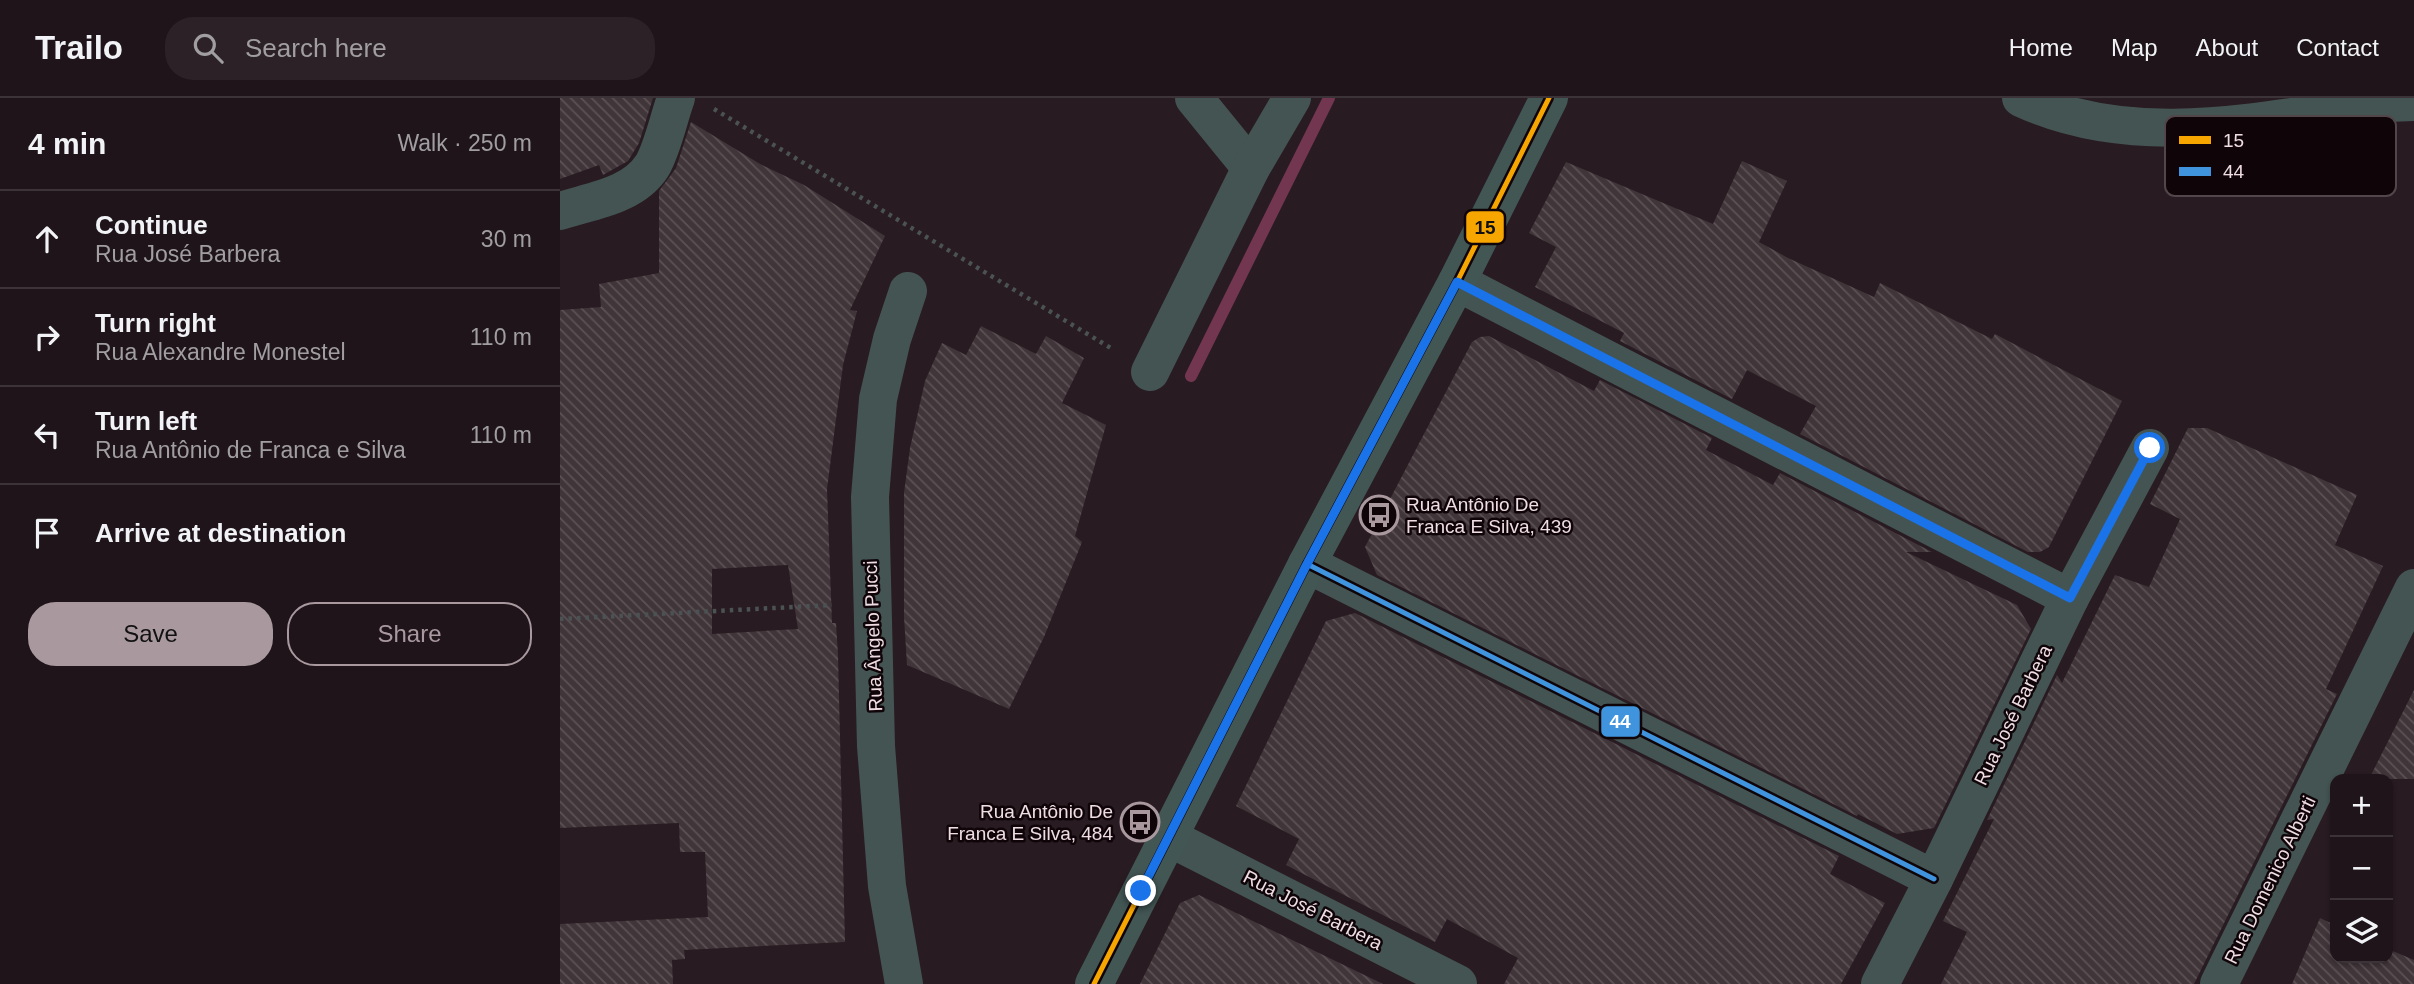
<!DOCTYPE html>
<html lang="en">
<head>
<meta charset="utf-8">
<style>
	:root { --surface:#1e1419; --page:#2b2126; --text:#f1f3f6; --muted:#a19ea2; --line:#3c3338; --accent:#a9999f }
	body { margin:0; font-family:Arial,sans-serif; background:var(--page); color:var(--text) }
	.controls { position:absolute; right:21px; bottom:21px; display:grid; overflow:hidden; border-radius:14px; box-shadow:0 2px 5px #0004 }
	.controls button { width:63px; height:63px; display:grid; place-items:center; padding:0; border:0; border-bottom:2px solid var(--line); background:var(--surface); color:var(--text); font:35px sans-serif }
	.stop { position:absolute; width:21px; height:21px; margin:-16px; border:5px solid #1a73e8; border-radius:50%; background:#fff }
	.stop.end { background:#1a73e8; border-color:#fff; box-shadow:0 2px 7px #0008 }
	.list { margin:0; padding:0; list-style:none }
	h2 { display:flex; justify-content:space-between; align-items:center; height:91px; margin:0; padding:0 28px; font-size:30px }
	h2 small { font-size:23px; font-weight:400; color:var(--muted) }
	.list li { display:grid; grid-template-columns:46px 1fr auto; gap:21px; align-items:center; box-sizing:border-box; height:98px; padding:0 28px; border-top:2px solid var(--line) }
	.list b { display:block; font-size:26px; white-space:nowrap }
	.list p { margin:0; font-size:23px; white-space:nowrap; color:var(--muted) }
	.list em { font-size:23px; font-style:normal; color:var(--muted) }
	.actions { display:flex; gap:14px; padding:21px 28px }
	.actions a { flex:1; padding:16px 0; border:2px solid var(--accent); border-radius:28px; text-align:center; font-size:24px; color:var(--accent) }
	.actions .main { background:var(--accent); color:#111 }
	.icon { flex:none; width:38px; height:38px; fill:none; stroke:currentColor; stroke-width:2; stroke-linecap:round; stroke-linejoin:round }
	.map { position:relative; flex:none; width:1854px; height:886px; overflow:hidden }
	header { display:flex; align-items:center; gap:42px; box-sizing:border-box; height:98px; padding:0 35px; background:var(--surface); border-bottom:2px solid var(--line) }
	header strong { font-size:33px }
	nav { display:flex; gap:38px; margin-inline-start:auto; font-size:24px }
	.search { width:490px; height:63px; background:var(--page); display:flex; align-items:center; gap:18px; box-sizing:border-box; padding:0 24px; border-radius:28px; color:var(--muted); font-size:26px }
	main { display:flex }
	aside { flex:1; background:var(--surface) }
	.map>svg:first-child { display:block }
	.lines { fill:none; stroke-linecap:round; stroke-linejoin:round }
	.stream { stroke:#733650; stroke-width:12 }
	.building { fill:url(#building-back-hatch); fill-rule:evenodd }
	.path { stroke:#4b5253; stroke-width:4.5; stroke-dasharray:3.5 5; stroke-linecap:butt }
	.street { stroke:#445452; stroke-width:38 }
	.secondary { stroke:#425654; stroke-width:38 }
	.bus-1-casing { stroke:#0f0509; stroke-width:10 }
	.bus-2-casing { stroke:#0f0509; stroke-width:10 }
	.bus-1 { stroke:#f7a600; stroke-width:5 }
	.bus-2 { stroke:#4094de; stroke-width:5 }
	.route { stroke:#1a73e8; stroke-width:9 }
	.labels { text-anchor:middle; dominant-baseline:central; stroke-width:5; stroke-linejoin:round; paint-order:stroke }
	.poi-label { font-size:19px; fill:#efdde3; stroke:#0f0509; text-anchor:start }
	.street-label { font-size:19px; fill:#efdde3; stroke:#0f0509 }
	.key { fill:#0f0509; stroke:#52464a; stroke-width:2 }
	.key-label { font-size:19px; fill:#efdde3 }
	.line-badge { stroke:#0f0509; stroke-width:2.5 }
	.badge-label { font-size:19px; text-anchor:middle; font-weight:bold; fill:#fff }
	.pale-badge-label { font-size:19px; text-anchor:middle; font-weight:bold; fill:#111 }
</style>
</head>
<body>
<header>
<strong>Trailo</strong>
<div class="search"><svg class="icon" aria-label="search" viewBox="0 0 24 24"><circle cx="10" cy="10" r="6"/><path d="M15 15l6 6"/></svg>Search here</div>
<nav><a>Home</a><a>Map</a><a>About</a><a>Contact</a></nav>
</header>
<main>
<aside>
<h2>4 min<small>Walk · 250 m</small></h2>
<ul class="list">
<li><svg class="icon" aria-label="ahead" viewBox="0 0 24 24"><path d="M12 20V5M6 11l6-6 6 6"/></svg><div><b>Continue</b><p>Rua José Barbera</p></div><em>30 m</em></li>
<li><svg class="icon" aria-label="right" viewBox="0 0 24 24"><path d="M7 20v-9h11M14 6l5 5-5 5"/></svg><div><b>Turn right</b><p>Rua Alexandre Monestel</p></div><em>110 m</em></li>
<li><svg class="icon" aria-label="left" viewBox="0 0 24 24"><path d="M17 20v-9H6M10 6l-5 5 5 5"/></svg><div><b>Turn left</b><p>Rua Antônio de Franca e Silva</p></div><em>110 m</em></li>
<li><svg class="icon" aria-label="arrive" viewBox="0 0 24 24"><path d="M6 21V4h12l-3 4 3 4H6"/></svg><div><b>Arrive at destination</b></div></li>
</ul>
<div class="actions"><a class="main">Save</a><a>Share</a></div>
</aside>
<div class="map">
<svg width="1854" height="886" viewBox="0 0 1854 886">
	<defs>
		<pattern id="building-back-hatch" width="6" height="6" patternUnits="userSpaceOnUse" patternTransform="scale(1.75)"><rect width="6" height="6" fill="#403539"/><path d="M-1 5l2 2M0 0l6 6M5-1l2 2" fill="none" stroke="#5c5256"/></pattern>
	</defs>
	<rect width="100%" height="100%" fill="#281b21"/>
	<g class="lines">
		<polyline class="stream" points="631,278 769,0"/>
	</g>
	<g class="building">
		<polygon points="0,0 93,0 79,45 68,63 43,77 39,67 0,81"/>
		<path d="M131 24 200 66 244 87 325 138 290 212 297 213 283 267 267 391 272 525H276L278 557 285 844 124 852 125 861 112 862 113 886H0V826L148 819 145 754H120L119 725 0 730V212L41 209 39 186 99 175V93L116 70ZM228 467 238 531 152 536V471Z"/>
		<polygon points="1182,63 1227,83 1199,144 1228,160 1314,199 1320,185 1432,241 1435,236 1562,303 1489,449 1480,454 1468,454 1240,336 1256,308 1187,272 1172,301 1060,243 1064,235 975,189 996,149 969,135 1006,64 1153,126"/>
		<polygon points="421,228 476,256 486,238 524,260 502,305 546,327 515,438 522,444 484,539 449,611 347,567 344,519 344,395 350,350 365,283 382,245 406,257"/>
		<polygon points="929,238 1034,293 1040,282 1152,340 1146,352 1213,387 1220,375 1372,454 1346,454 1457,507 1471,531 1374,730 1337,736 1298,716 1297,718 817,477 805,449 912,244 920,239"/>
		<polygon points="1628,330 1647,330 1797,397 1775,447 1823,468 1766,591 1777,596 1634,886 1381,886 1407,834 1383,823 1434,721 1427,722 1497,577 1502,585 1555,477 1589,489 1620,421 1590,406"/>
		<polygon points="795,515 1279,758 1270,776 1325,805 1281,886 944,886 958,860 887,821 875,844 726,767 739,741 676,708 766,523"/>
		<polygon points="1854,592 1854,681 1809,681"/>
		<polygon points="639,797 823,886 580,886 620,805"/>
		<polygon points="1760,820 1775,827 1775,860 1828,860 1828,851 1854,862 1854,886 1732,886"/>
	</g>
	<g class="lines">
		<g class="path">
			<polyline points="154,11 554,252"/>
			<polyline points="0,521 272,507"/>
		</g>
		<g class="street">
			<polyline points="634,0 691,70"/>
			<path d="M1461 0C1577 54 1706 21 1827 5L1854 4"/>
			<path d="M0 113C31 103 73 98 92 68 102 52 109 19 116 0"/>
			<polyline points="897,184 1510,500"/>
			<polyline points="590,274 691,70 732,0"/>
			<polyline points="747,466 1374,781"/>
			<polyline points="608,739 898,886"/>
			<polyline points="344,886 327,788 316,648 310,399 318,301 332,241 348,193"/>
			<polyline points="1320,886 1374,781 1510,500 1590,350"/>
			<polyline points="1659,886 1854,490"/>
		</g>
		<polyline class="secondary" points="534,886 747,466 897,184 989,0"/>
		<defs>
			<polyline id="bus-1" points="534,886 747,466 897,184 989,0"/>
			<polyline id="bus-2" points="747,466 1374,781"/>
		</defs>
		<use href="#bus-1" class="bus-1-casing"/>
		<use href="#bus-2" class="bus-2-casing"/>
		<use href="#bus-1" class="bus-1"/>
		<use href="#bus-2" class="bus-2"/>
	</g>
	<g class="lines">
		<polyline class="route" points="581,793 747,466 897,184 1510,500 1590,350"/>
	</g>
	<defs>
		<symbol id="bus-ring" viewBox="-11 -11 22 22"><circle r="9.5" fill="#0f0509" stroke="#a9999f" stroke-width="1.5"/><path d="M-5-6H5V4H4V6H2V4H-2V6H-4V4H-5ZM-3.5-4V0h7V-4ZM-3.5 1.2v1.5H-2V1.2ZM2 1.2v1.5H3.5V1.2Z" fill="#a9999f"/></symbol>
	</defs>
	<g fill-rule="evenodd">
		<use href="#bus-ring" x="797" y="395" width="44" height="44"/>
		<use href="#bus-ring" x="558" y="702" width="44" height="44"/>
	</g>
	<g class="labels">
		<g class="poi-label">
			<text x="846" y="406">Rua Antônio De<tspan x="846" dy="22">Franca E Silva, 439</tspan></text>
			<text x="553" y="713" text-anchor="end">Rua Antônio De<tspan x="553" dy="22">Franca E Silva, 484</tspan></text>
		</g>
		<g class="street-label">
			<text transform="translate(313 538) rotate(-92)">Rua Ângelo Pucci</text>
			<text transform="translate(1453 617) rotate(-64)">Rua José Barbera</text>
			<text transform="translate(1710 782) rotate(-64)">Rua Domenico Alberti</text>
			<text transform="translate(753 812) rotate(27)">Rua José Barbera</text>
		</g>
	</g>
	<rect x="1605" y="18" width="231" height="80" rx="10" class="key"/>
	<rect x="1619" y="38" width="32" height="8" fill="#f7a600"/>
	<rect x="1619" y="69" width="32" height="9" fill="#4094de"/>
	<g class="key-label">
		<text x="1663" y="49">15</text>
		<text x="1663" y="80">44</text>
	</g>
	<g class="line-badge">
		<rect x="905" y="112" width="40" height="34" rx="7" fill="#f7a600"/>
		<rect x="1040" y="607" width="41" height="33" rx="7" fill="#4094de"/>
	</g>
	<g class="badge-label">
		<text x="1060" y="630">44</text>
	</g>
	<g class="pale-badge-label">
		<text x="925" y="136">15</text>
	</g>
</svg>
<div class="controls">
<button>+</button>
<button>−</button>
<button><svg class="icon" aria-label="layers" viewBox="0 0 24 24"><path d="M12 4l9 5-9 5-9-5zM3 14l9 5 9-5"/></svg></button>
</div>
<div class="stop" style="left:1590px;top:350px"></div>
<div class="stop end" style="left:581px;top:793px"></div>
</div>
</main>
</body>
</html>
